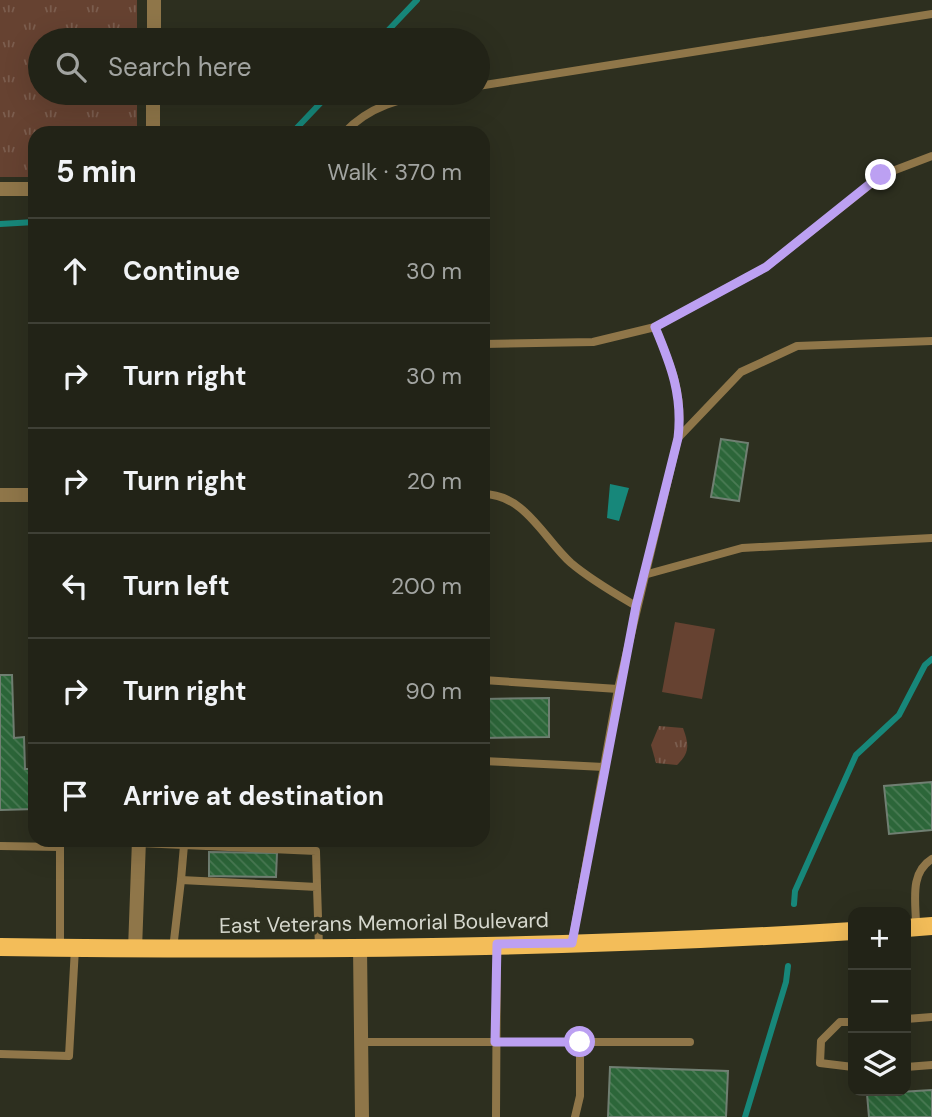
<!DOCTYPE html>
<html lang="en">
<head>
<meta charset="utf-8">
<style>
	:root { --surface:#222317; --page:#2a2b20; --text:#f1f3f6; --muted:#a2a4a1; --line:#3f4036 }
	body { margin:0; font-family:"DM Sans",sans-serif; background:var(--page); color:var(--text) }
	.controls { position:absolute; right:21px; bottom:21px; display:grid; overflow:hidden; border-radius:14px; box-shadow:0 7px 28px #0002 }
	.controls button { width:63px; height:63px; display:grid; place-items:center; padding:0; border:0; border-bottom:2px solid var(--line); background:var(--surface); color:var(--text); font:35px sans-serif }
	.stop { position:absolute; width:21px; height:21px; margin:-16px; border:5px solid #bca0f2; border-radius:50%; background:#fff }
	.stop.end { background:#bca0f2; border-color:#fff; box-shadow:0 2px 7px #0008 }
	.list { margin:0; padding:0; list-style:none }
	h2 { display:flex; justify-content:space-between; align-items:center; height:91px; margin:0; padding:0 28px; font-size:30px }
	h2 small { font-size:23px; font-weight:400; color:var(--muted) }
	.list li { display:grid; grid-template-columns:46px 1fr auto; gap:21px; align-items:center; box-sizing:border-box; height:105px; padding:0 28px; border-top:2px solid var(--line) }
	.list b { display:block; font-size:26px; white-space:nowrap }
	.list em { font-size:23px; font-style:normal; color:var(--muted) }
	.icon { flex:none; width:38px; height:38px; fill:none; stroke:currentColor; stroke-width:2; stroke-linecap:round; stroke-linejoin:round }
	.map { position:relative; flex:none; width:932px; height:1117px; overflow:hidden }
	.search { position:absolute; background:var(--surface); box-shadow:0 7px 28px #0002; left:28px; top:28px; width:462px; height:77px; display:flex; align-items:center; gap:18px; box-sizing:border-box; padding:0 24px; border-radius:38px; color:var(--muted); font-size:26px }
	.panel { position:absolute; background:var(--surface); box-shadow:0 7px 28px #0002; left:28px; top:126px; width:462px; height:721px; border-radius:21px }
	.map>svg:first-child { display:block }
	.grass { fill:url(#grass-tufts) }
	.pitch { fill:#664231 }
	.water { fill:#17877a }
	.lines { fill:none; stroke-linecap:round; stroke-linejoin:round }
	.stream { stroke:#17877a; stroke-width:6 }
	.building { fill:url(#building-back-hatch); stroke:#707f72; stroke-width:2 }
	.service { stroke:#8f7649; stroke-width:8 }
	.minor { stroke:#8f7649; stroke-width:14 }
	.primary { stroke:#f3bd59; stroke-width:18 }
	.route { stroke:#bca0f2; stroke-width:9 }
	.labels { text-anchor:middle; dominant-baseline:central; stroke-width:7; stroke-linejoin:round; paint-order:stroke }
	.street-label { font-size:21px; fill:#d6d8ce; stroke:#2d2f1f }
</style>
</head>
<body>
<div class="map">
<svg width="932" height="1117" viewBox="0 0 932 1117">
	<defs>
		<pattern id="grass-tufts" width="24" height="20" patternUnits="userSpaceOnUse" patternTransform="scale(1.75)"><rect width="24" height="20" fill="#664231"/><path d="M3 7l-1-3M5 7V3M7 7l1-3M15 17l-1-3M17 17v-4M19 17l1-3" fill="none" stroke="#7b5d4e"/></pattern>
		<pattern id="building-back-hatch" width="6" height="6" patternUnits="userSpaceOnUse" patternTransform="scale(1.75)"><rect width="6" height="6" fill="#2c6639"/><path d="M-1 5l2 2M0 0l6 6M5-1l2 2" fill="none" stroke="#4a7b54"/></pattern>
	</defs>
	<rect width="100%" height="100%" fill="#2d2f1f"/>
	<g class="grass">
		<polygon points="0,0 137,0 137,40 40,40 40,93 137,93 137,133 35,133 35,177 0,177"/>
		<path d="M659 726 683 728C689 744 690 753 677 765L656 763 651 745Z"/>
	</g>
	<polygon class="pitch" points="675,622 715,629 702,699 662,692"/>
	<polygon class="water" points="610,484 629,488 619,521 607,518"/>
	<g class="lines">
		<g class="stream">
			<polyline points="379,40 417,0"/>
			<polyline points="292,133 330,93"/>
			<polyline points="0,224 35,222"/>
			<polyline points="794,904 795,891 856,755 899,715 925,665 932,659"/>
			<polyline points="745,1117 786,982 788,966"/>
		</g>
	</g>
	<g class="building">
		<polygon points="721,439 748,443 739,501 711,497"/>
		<polygon points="0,675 12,675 14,738 24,737 25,769 35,769 35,809 0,810"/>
		<polygon points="549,698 549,737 483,738 483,699"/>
		<polygon points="932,782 932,830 889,834 884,786"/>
		<polygon points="221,840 262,840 262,844 221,843"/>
		<polygon points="209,852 277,853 276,877 209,876"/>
		<polygon points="610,1067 728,1071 726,1117 608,1117"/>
		<polygon points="932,1090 932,1117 869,1117 867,1094"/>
	</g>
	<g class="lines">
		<g class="service">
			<polyline points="478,86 932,14"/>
			<path d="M344 133C369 106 401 98 436 93"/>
			<polyline points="483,344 593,342 655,327 766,267 882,175 932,156"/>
			<polyline points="678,438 741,372 797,346 932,341"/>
			<path d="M483 494C525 494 544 539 571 563 591 580 614 593 636 606"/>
			<polyline points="644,575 742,548 932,538"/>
			<polyline points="483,680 618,689"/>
			<polyline points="483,761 604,767"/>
			<polyline points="139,843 184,845"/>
			<polyline points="0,846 60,847"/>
			<polyline points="181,880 184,845 316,851 317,887"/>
			<path d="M916 926C916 902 909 873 932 859"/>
			<path d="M572 943 618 689 678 438C684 396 671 365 655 327"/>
			<polyline points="60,948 60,840"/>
			<polyline points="173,949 181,880 317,887 319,948"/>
			<polyline points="906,1019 932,1017"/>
			<polyline points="853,1022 840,1022 821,1041 820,1063 853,1067"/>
			<polyline points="361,1042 690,1042"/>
			<polyline points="0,1054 69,1056 75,948"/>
			<polyline points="906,1067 932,1065"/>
			<polyline points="496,1117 497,944"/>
			<polyline points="575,1117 580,1096 580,1042"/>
		</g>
		<g class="minor">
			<polyline points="154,40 154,0"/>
			<polyline points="153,133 153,93"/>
			<polyline points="0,189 35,189"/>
			<polyline points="0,495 35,495"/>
			<polyline points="360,947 362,1117"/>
			<polyline points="135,949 139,840"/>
		</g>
		<g class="primary">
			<polyline points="906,928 932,926"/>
			<path d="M0 947C284 951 570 949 853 931"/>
		</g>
	</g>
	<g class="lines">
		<path class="route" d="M580 1042H495L497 944 572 943 636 606 678 438C683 396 671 365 655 327L766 267 881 175"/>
	</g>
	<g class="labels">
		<g class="street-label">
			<text transform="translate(384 923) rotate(-1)">East Veterans Memorial Boulevard</text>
		</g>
	</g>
</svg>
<div class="controls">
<button>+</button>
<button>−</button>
<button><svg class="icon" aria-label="layers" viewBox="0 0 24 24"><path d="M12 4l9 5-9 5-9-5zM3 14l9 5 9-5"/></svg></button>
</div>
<div class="stop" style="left:580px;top:1042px"></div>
<div class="stop end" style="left:881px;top:175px"></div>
<div class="search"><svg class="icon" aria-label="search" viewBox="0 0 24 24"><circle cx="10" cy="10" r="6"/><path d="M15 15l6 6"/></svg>Search here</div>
<section class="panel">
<h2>5 min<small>Walk · 370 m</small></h2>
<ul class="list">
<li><svg class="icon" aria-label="ahead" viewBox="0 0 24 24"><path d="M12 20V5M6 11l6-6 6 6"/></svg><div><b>Continue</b></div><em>30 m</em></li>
<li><svg class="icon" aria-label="right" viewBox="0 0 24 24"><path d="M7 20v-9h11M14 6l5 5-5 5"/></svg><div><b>Turn right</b></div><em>30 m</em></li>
<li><svg class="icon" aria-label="right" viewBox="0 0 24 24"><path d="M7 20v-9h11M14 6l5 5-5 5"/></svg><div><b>Turn right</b></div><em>20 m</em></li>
<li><svg class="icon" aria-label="left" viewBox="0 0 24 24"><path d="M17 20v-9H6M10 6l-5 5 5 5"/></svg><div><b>Turn left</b></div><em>200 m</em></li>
<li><svg class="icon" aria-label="right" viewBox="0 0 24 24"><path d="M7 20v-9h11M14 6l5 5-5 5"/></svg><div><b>Turn right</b></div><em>90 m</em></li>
<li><svg class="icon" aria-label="arrive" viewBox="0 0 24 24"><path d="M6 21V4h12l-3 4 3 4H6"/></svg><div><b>Arrive at destination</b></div></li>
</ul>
</section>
</div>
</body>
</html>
